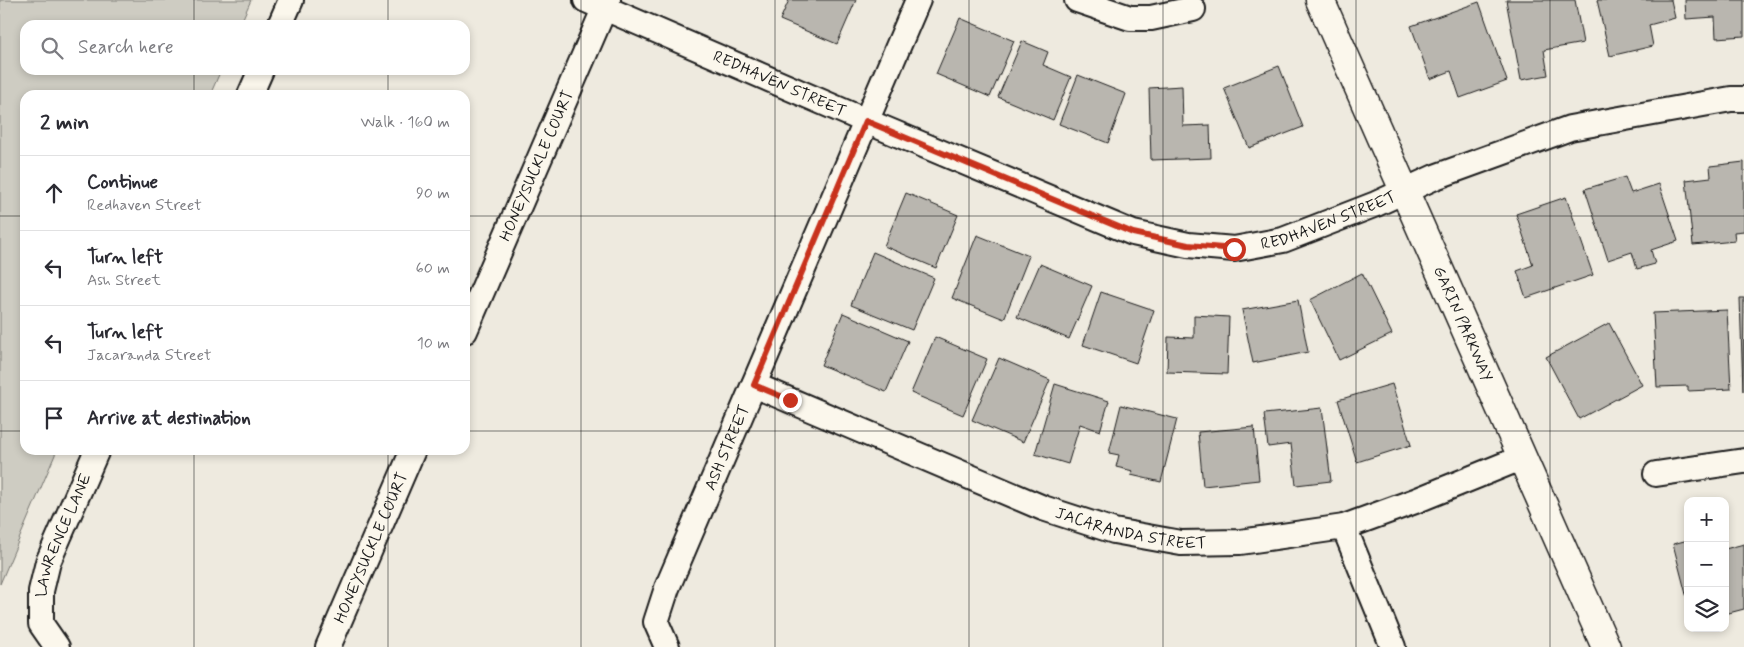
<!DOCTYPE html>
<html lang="en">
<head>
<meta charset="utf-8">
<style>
	:root { --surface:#fff; --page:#f2f2f3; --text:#2b2b33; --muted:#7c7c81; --line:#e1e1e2 }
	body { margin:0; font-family:Mynerve,sans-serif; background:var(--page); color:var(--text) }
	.controls { position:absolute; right:15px; bottom:15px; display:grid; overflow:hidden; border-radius:10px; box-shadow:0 2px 8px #0003 }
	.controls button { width:45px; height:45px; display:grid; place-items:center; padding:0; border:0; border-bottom:1px solid var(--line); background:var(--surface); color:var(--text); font:25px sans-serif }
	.stop { position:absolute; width:15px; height:15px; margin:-11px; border:4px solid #c8321e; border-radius:50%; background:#fff }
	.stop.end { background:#c8321e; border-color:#fff; box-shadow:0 1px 5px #0008 }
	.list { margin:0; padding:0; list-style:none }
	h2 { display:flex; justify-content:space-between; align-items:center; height:65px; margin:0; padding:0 20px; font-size:21px }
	h2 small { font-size:16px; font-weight:400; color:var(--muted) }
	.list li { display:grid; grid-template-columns:32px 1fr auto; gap:15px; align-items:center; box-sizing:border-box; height:75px; padding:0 20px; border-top:1px solid var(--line) }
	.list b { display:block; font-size:19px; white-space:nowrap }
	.list p { margin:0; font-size:16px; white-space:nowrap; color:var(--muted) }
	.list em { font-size:16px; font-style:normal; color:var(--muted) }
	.icon { flex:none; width:28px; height:28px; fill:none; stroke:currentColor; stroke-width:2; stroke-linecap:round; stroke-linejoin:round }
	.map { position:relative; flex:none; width:1744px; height:647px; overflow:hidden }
	.search { position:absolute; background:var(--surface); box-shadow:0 2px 8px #0003; left:20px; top:20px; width:450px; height:55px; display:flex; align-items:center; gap:12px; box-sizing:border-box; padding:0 18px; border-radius:15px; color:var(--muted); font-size:19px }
	.panel { position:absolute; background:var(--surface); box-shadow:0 2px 8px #0003; left:20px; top:90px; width:450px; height:365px; border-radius:15px }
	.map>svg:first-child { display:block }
	.green { fill:#ceccc2; stroke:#75746f }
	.building { fill:#b9b6af; stroke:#1c1c1c }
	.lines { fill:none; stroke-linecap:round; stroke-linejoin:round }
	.street-casing { stroke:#1c1c1c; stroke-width:28 }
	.secondary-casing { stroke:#1c1c1c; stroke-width:31 }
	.street { stroke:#fbf7ec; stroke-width:24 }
	.secondary { stroke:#fbf7ec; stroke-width:28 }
	.route { stroke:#c8321e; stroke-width:6 }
	.grid { fill:none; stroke:#1c1c1c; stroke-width:1; stroke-opacity:0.55 }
	.labels { text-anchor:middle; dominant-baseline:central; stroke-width:5; stroke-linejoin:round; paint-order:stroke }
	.street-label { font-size:16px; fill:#1c1c1c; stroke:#fbf7ec }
</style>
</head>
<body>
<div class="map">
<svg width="1744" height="647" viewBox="0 0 1744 647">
	<rect width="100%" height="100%" fill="#eeeadf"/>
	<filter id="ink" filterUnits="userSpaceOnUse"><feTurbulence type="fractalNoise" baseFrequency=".02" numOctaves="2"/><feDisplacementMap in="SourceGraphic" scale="10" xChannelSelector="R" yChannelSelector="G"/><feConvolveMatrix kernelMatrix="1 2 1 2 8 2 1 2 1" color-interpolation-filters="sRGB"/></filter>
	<g filter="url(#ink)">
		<polygon class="green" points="0,0 251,0 240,25 25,25 25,70 221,70 210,95 25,95 25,450 57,450 0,584"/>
		<g class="building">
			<polygon points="789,0 856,0 837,44 780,20"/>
			<polygon points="1506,0 1575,0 1583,43 1544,50 1548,75 1521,80"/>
			<polygon points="1597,0 1671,0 1675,18 1649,25 1653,46 1610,56"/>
			<polygon points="1685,0 1744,0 1744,36 1716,38 1715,17 1686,19"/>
			<polygon points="1479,2 1507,81 1460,98 1451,71 1430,79 1411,26"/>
			<polygon points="960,18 1014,41 990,97 936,74"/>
			<polygon points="1022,41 1048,52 1043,65 1071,77 1053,120 998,97"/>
			<polygon points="1279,66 1303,127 1249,148 1224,88"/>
			<polygon points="1078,75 1126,94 1108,143 1059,124"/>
			<polygon points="1182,86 1183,126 1210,125 1211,158 1151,160 1149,88"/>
			<polygon points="1744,162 1744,231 1734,232 1735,241 1693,245 1686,180 1711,177 1710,166"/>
			<polygon points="1625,177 1631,193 1659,184 1678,241 1651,250 1655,264 1637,269 1632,252 1608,260 1585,189"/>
			<polygon points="906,193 958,215 936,268 884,246"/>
			<polygon points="1566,197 1593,275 1526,298 1517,271 1533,265 1516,214"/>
			<polygon points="977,235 1029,256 1004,319 952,298"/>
			<polygon points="873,252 934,278 912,330 851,305"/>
			<polygon points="1040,264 1092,286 1069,339 1017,317"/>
			<polygon points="1362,273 1392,334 1339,360 1310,300"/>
			<polygon points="1101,292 1154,310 1136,363 1083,345"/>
			<polygon points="1740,298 1744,298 1743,391"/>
			<polygon points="1298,300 1308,352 1253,363 1242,310"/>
			<polygon points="1727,310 1731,389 1688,391 1688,386 1657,387 1653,313"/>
			<polygon points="843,313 908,341 886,392 821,365"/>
			<polygon points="1194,315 1229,317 1227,374 1167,372 1168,337 1194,338"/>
			<polygon points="1609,323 1642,385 1579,419 1546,357"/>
			<polygon points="935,337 987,359 963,415 911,393"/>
			<polygon points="999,358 1050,380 1023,442 972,420"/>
			<polygon points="1055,384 1109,401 1100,431 1080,424 1068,464 1035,454"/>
			<polygon points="1392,384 1411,445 1357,462 1338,400"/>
			<polygon points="1121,405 1177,419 1161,482 1131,475 1133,471 1116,467 1119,455 1109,453"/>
			<polygon points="1322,408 1331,481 1296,485 1291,444 1268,447 1264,414"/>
			<polygon points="1254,427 1259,480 1203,486 1198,432"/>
			<polygon points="1688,540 1688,602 1673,544"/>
			<polygon points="1744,544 1744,609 1725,614 1725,549"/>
		</g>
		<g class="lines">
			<defs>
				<g id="street">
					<path id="s1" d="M586 0 866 121 1133 233 1188 245 1234 249 1283 240 1376 204 1435 177 1570 128 1731 99H1744"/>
					<polyline points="1077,0 1130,18 1151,18 1193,9"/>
					<polyline points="280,25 291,0"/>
					<polyline points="250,95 261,70"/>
					<path id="s2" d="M465 331 608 0"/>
					<path id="s3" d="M754 385 1043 508 1114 531 1181 543 1240 542 1344 527 1415 501 1521 458"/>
					<polyline points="1656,474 1744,461"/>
					<polyline points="1344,527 1393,647"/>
					<path id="s4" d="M57 647 41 624V591L48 562 97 450"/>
					<path id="s5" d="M328 647 413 450"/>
					<path id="s6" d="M667 647 656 622 667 588 918 0"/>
				</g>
				<g id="secondary">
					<path id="s7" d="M1320 0 1606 647"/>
				</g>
			</defs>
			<use href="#street" class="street-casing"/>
			<use href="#secondary" class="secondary-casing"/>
			<use href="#street" class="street"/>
			<use href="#secondary" class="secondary"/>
		</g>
	</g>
	<g class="lines" filter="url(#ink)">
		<polyline class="route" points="790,400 754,385 866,121 1133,233 1188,245 1234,249"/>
	</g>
	<path class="grid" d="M194 0V25M388 0V25M581 0V647M775 0V647M969 0V647M1163 0V647M1356 0V647M1550 0V647M194 70V95M388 70V95M0 216H25M465 216H1744M0 431H25M465 431H1744M194 450V647M388 450V647"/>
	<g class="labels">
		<g class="street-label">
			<text stroke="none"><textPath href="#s1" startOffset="211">REDHAVEN STREET</textPath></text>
			<text stroke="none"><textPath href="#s2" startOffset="180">HONEYSUCKLE COURT</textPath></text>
			<text stroke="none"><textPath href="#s1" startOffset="796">REDHAVEN STREET</textPath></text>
			<text stroke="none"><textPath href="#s7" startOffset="354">GARIN PARKWAY</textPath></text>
			<text stroke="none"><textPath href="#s6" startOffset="216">ASH STREET</textPath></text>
			<text stroke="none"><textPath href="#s3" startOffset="405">JACARANDA STREET</textPath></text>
			<text stroke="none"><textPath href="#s4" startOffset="121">LAWRENCE LANE</textPath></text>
			<text stroke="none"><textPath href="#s5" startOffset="108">HONEYSUCKLE COURT</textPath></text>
		</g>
	</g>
</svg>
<div class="controls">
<button>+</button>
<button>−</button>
<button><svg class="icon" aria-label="layers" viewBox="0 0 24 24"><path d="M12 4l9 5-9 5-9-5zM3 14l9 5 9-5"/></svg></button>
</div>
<div class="stop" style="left:1234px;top:249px"></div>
<div class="stop end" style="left:790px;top:400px"></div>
<div class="search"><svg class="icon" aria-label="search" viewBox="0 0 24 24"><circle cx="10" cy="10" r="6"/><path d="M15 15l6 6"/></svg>Search here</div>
<section class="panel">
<h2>2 min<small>Walk · 160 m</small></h2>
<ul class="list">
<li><svg class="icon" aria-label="ahead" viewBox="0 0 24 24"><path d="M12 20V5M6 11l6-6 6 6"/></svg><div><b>Continue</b><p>Redhaven Street</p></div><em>90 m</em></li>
<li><svg class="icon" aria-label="left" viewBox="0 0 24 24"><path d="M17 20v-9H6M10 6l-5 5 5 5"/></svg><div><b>Turn left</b><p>Ash Street</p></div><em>60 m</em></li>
<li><svg class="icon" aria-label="left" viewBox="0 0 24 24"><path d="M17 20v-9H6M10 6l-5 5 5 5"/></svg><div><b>Turn left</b><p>Jacaranda Street</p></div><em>10 m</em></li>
<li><svg class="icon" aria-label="arrive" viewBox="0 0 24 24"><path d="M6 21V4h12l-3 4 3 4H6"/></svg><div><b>Arrive at destination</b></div></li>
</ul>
</section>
</div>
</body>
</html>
